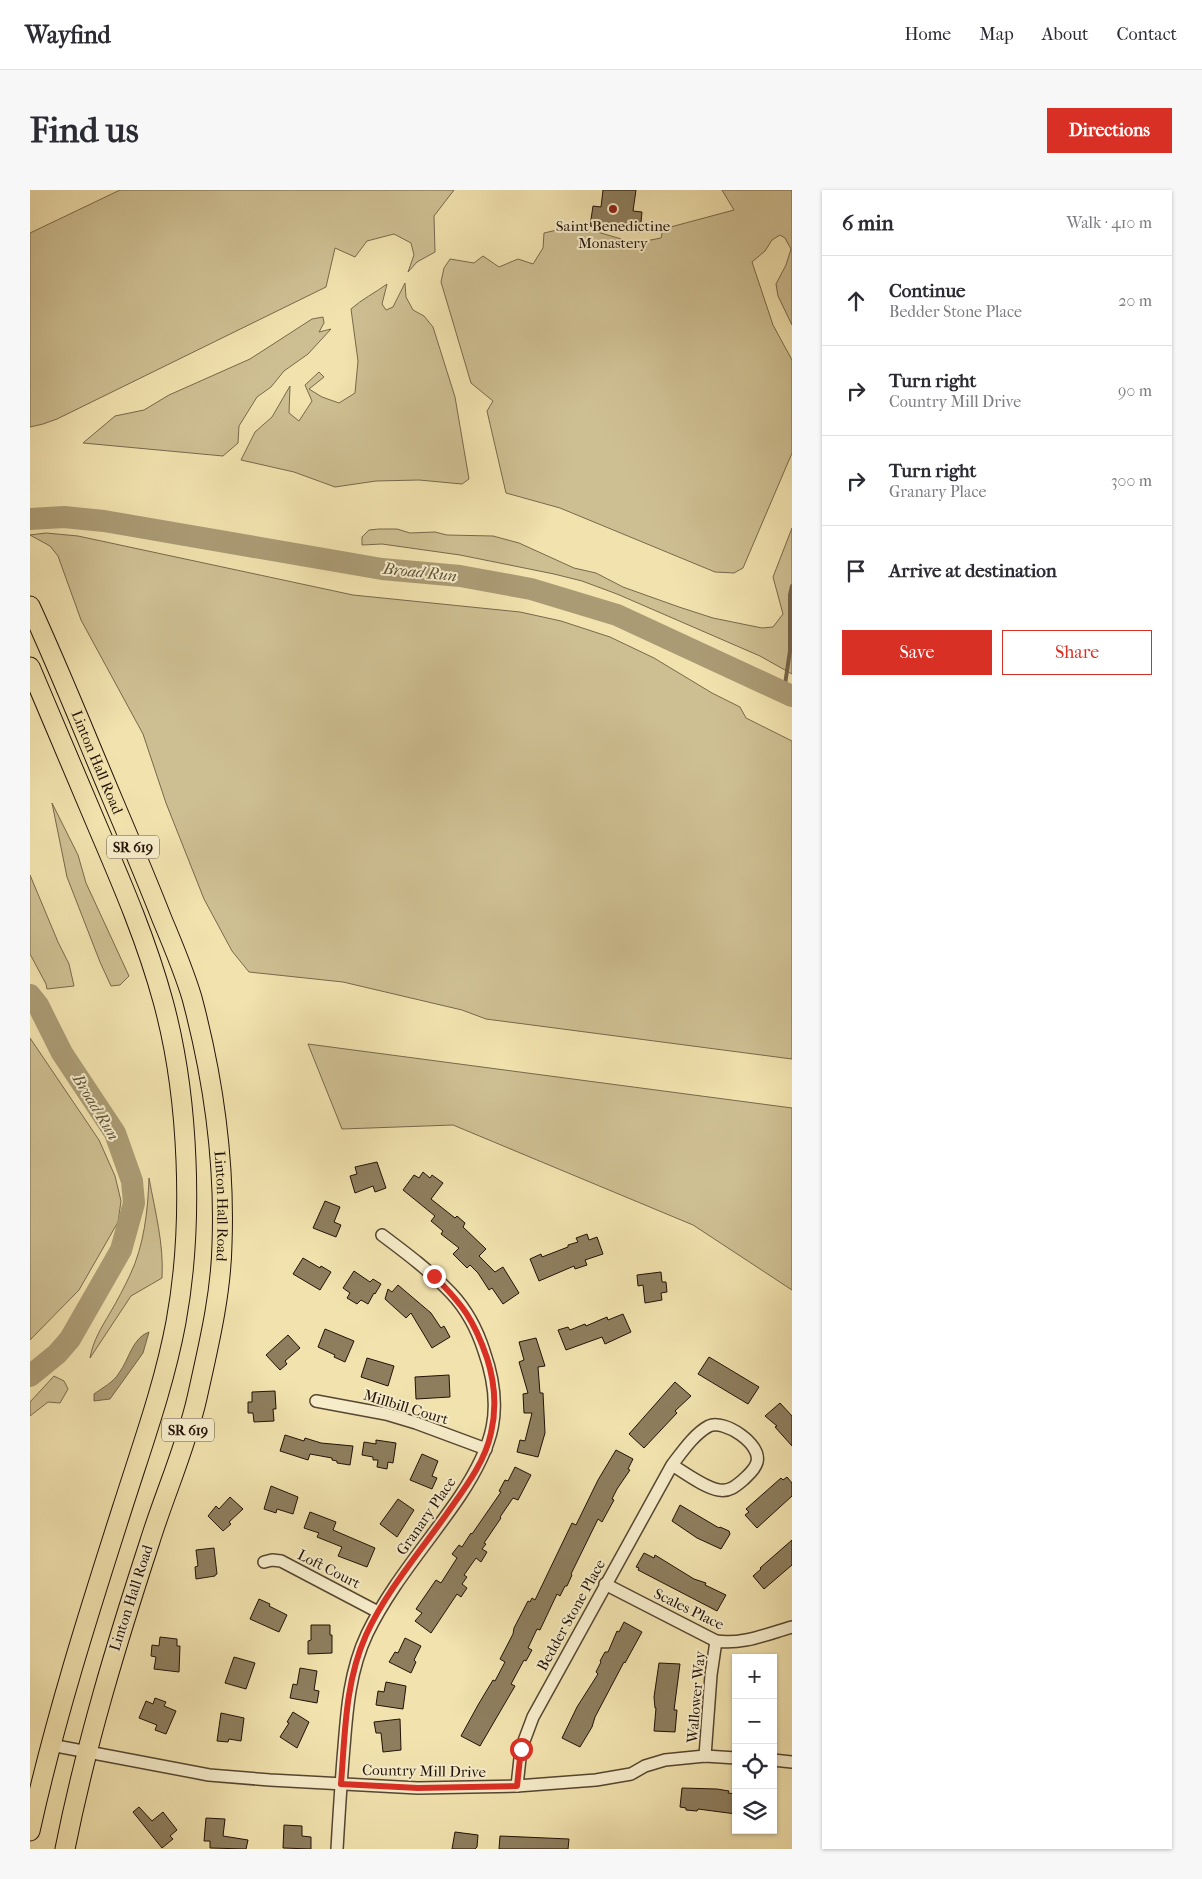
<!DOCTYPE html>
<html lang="en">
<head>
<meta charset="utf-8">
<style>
	:root { --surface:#fff; --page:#f7f7f7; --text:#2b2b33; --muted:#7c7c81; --line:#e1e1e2; --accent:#d93025 }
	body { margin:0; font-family:"IM FELL French Canon",serif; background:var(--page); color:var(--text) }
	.controls { position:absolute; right:15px; bottom:15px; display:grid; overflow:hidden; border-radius:0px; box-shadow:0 1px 4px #0004 }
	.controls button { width:45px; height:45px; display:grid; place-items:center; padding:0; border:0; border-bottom:1px solid var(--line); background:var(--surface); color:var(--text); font:25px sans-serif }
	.stop { position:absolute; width:15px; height:15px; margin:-11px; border:4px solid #d93025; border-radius:50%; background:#fff }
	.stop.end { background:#d93025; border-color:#fff; box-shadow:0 1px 5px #0008 }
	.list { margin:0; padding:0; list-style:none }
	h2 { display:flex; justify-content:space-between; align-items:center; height:65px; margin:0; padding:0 20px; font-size:21px }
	h2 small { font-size:16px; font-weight:400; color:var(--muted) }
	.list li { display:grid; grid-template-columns:32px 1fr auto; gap:15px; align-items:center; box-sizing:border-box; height:90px; padding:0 20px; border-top:1px solid var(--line) }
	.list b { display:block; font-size:19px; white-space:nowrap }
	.list p { margin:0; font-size:16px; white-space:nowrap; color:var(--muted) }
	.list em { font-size:16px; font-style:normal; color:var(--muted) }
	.actions { display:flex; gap:10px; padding:15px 20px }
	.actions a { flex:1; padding:11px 0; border:1px solid var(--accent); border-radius:0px; text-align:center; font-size:18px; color:var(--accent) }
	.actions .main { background:var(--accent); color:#fff }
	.icon { flex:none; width:28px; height:28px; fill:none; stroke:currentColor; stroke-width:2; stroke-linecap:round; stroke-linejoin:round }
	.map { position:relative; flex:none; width:762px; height:1659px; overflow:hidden; border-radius:0px }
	header { display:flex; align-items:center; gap:30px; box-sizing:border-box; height:70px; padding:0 25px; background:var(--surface); border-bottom:1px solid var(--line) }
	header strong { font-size:24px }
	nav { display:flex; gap:28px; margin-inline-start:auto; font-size:18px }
	.intro { display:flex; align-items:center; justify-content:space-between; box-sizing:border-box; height:120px; padding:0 30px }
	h1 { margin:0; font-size:35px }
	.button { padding:12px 22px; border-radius:0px; background:var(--accent); color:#fff; font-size:18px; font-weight:700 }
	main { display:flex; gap:30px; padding:0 30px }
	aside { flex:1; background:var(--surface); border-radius:0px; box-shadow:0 1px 4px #0004 }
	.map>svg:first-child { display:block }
	.green { fill:#cebf92; stroke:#78684c }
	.water { fill:#ab9b75; stroke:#746449 }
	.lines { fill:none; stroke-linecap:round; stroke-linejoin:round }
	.stream { stroke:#746449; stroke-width:4 }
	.river { stroke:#ab9b75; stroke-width:22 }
	.building { fill:#8e7e5e; stroke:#221207 }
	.street-casing { stroke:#564631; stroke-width:14 }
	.primary-casing { stroke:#221207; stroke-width:21 }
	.street { stroke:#f6ecca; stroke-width:11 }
	.primary { stroke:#f1e2ae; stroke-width:19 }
	.route { stroke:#d93025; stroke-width:6 }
	.poi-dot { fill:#8f2418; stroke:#f6ecca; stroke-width:2 }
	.labels { text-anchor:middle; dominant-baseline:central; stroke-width:4; stroke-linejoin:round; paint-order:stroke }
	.shield { fill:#f6ecca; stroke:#625342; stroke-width:1 }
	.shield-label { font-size:14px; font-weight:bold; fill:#221207 }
	.poi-label { font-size:15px; fill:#221207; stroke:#f6ecca }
	.street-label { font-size:15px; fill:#221207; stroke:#f6ecca }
	.water-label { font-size:16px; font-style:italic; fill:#605038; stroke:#f6ecca }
</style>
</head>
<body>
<header>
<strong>Wayfind</strong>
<nav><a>Home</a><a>Map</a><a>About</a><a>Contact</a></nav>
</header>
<div class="intro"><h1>Find us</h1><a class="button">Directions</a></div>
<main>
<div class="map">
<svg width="762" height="1659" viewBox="0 0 762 1659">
	<rect width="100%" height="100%" fill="#f1e2ae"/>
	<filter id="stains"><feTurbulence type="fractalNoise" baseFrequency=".004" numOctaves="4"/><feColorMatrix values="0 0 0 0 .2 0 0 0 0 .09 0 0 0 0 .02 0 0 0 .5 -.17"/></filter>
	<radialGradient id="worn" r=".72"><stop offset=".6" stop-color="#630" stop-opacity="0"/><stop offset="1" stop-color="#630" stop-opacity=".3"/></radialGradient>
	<g class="green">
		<polygon points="90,0 424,0 404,26 405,62 387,72 378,82 384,65 381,53 364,44 337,51 325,67 305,58 296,97 27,229 13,234 0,237 0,43"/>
		<polygon points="692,0 762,0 762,135 748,106 746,94 756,75 761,59 755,48 750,45 742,50 735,61 722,72 743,135 762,170 762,263 713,378 704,383 685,382 530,318 476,303 457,221 463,211 441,193 411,92 414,78 420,69 444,73 453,66 469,77 488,69 503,74 513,58 514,43 527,40 540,34 605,53 631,48 633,39 704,20"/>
		<path d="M375 93 376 107 383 120 394 126 403 137 425 207 439 289 432 294 389 290 346 291 305 297 264 282 211 270 225 242 242 227 260 196 259 223 269 231 282 211 275 195 289 182 294 187 279 199 292 207 309 213 325 203 328 171 321 119C332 109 345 103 357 94L352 114 356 120 363 117Z"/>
		<polygon points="293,127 294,133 289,142 301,139 278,164 254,181 241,197 227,207 209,236 208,253 193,266 53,253 85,226 114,220 139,205 220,169 282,129"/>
		<polygon points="762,338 762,484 730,466 587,404 552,391 524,384 430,365 352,354 332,355 332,347 339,340 349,339 367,339 380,343 405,342 417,345 463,346 489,353 544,378 566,383 593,397 649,417 683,428 732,438 743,437 753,424 743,387"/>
		<polygon points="16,343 48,346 323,405 490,422 531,431 580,447 624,468 682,503 710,517 716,528 762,551 762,869 456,829 432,820 313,792 219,782 202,761 174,709 136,613 113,544 51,430 28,366 20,356 0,345"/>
		<polygon points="22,613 48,665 56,693 99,786 90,795 81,796 70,772 37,687"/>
		<polygon points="0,685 28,752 39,774 44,796 17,799 16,794 0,764"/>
		<polygon points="0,848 69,950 85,986 91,1011 88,1032 49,1100 0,1150"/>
		<polygon points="278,854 762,918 762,1100 663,1035 423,935 312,939"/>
		<path d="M119 988C125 1021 134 1054 132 1088L101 1106 60 1168C63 1151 71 1138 80 1123 87 1111 94 1098 100 1085 114 1056 118 1020 119 988Z"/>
		<polygon points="24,1186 34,1191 38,1199 30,1213 18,1212 0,1226 0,1212"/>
	</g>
	<path class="water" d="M119 1142 113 1163 80 1209 64 1211V1204C72 1198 84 1192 89 1183 99 1170 102 1148 119 1142Z"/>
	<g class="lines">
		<polyline class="stream" points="754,501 760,461 760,405 762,396"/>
		<g class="river">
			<polyline points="0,329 34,327 74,331 352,379 430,386 501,399 587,425 762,506"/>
			<polyline points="0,805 8,815 32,863 85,943 102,991 104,1013 91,1060 40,1149 27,1164 0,1186"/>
		</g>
	</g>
	<g class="building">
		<polygon points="573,0 606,0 603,21 612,22 610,42 560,36 563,16 571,17"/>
		<polygon points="347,972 356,998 345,1002 343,996 325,1003 320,986 327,984 325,977"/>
		<polygon points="393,982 400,988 402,985 413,993 401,1009 425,1028 427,1026 435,1033 433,1037 456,1059 449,1066 465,1082 473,1077 489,1103 473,1114 462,1098 459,1100 448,1083 440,1075 437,1078 423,1064 429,1058 411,1044 413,1041 401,1031 405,1026 373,1000 384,985 389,988"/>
		<polygon points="295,1011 310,1017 304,1032 311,1035 306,1047 283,1038"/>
		<polygon points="557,1044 559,1050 567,1047 573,1064 555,1070 557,1075 545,1079 544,1076 509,1091 500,1069 511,1064 512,1067 538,1057 538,1055 548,1052 546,1048"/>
		<polygon points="273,1068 290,1078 291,1076 301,1082 290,1100 263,1084"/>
		<polygon points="324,1081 340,1092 343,1089 351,1094 345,1104 344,1103 338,1114 331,1110 327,1114 317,1108 320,1103 313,1098"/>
		<polygon points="631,1082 632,1092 636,1092 637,1102 631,1103 632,1110 615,1113 613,1095 608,1096 607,1085"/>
		<polygon points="368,1095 401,1123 411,1138 414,1136 420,1147 402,1158 381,1123 376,1128 355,1109 358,1099 362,1102"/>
		<polygon points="593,1124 601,1142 575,1154 572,1147 536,1160 528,1140 538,1137 540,1140 555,1134 556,1136 577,1127 578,1130"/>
		<polygon points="295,1139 324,1151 315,1172 304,1167 305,1165 288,1157"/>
		<polygon points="258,1145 270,1158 255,1171 257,1174 250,1180 236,1165"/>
		<polygon points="506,1148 515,1176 508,1177 510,1203 513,1203 515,1243 508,1267 487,1262 490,1250 495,1251 502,1223 494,1223 493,1204 498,1203 489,1172 494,1170 489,1152"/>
		<polygon points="679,1167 729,1197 718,1214 668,1184"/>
		<polygon points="337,1168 364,1176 358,1196 331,1187"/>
		<polygon points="419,1185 420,1207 386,1209 385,1187"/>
		<polygon points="645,1192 661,1206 645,1221 647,1223 614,1258 599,1244"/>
		<polygon points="245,1201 246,1219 243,1219 244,1231 224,1232 223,1223 218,1223 218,1212 222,1212 222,1202"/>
		<polygon points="750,1213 762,1226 762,1256 745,1237 747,1236 735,1226"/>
		<polygon points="255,1245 274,1251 275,1248 291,1253 323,1256 320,1275 307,1273 307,1271 302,1270 302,1268 280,1264 278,1270 250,1261"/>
		<polygon points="346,1250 366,1253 363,1273 358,1272 357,1279 347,1277 348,1270 343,1270 343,1267 332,1265 334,1252 346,1254"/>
		<polygon points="586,1260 603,1269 598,1279 600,1280 587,1299 582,1309 584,1310 572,1332 568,1329 541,1384 542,1385 537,1396 535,1396 530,1406 527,1404 510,1440 507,1439 498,1458 502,1460 496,1471 494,1470 481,1494 485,1496 450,1556 431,1546 448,1515 463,1490 465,1491 475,1472 470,1469 483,1444 484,1438 498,1411 500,1412 502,1408 505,1410 542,1333 546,1335 568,1290"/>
		<polygon points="392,1264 408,1271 402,1286 407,1288 402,1299 380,1290"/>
		<polygon points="485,1277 501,1285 488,1310 483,1308 470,1327 471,1328 454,1353 456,1354 452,1359 457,1362 451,1372 446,1368 434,1385 437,1387 432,1394 437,1398 431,1407 427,1404 401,1443 385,1431 392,1423 386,1419 406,1390 411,1393 427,1368 422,1364 429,1355 432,1357 441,1343 442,1344 471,1302 469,1301 475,1290 478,1291"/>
		<polygon points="757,1287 762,1293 762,1306 727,1338 715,1325 719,1322 716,1319 751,1288 753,1290"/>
		<polygon points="241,1296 268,1307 263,1324 247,1319 246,1323 234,1319"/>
		<polygon points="200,1307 213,1319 199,1332 201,1334 193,1341 178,1326 186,1316 189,1319"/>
		<polygon points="368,1309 384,1320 367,1347 350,1334"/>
		<polygon points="650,1315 689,1338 690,1337 699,1341 700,1344 691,1359 667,1348 642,1331"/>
		<polygon points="280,1322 306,1332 303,1340 345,1358 337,1377 308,1366 312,1357 287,1347 289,1343 274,1338"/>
		<polygon points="762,1350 762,1375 734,1399 723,1386 731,1379 730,1378"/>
		<polygon points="184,1358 187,1384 185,1385 185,1386 166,1389 165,1377 168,1376 166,1360"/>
		<polygon points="614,1363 624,1368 625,1365 664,1389 676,1393 675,1395 696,1405 687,1421 608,1380 609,1378 606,1377"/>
		<polygon points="229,1409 240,1414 239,1416 257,1425 249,1442 220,1429"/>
		<polygon points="594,1432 612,1442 595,1473 594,1472 565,1527 562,1537 550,1557 532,1548 547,1517 568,1484 566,1482 571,1472 570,1471 575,1462 578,1462 587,1441 589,1442"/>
		<polygon points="281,1435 300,1435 300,1445 302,1445 302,1463 278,1464 278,1451 281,1450"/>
		<polygon points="130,1447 147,1449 147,1456 150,1456 149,1482 124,1479 126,1467 121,1466 122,1455 129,1456"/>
		<polygon points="375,1448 391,1456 384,1470 386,1472 381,1483 359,1472 365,1462 368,1463"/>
		<polygon points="204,1467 225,1473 216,1499 195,1493"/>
		<polygon points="629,1473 650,1474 644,1520 647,1520 645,1542 624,1541 626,1518 625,1518 624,1507"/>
		<polygon points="270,1478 287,1481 284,1500 289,1501 287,1513 260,1508 263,1494 267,1495"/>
		<polygon points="356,1492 376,1496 373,1519 346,1515 348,1501 354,1502"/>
		<polygon points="125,1508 136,1512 134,1516 146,1521 136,1544 125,1540 127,1535 109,1528 116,1511 123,1514"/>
		<polygon points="263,1522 279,1532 267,1558 250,1547 259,1533 257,1532"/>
		<polygon points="191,1523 214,1528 211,1551 199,1549 198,1552 187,1551"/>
		<polygon points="370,1529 371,1560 353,1562 351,1543 346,1543 344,1532"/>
		<polygon points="652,1598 687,1599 699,1601 698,1603 706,1604 706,1624 668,1619 667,1621 656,1620 656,1618 650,1617"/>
		<polygon points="109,1617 122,1631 133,1622 147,1640 140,1646 143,1649 132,1658 103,1622"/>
		<polygon points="176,1628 195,1629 193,1646 218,1650 216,1659 180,1658 180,1651 174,1651"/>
		<polygon points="254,1635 272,1636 272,1646 281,1647 281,1659 253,1658"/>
		<polygon points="425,1642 448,1645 447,1657 445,1659 422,1659"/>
		<polygon points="470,1646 539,1649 538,1659 469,1659"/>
	</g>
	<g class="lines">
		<defs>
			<g id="street">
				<polyline points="286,1211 356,1224 386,1233 456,1259"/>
				<polyline points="234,1372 242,1370 251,1371 348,1422"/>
				<path d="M575 1394 686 1451C712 1455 737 1444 762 1437"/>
				<polyline points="21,1555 179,1585 240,1590 388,1598 487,1596 566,1590 601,1584 615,1576 635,1570 675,1566 706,1568"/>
				<polyline points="675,1566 681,1485 686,1451"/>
				<polyline points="743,1570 762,1572"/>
				<path d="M487 1596 491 1559 503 1527 642 1275C652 1262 664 1244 679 1236 694 1229 732 1254 727 1272 725 1280 718 1285 713 1290 706 1296 699 1302 689 1300 675 1298 654 1282 642 1275"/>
				<path d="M307 1659C309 1625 311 1591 314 1557 317 1518 320 1480 337 1444 361 1394 399 1352 430 1306 463 1256 475 1220 454 1161 447 1139 437 1120 421 1103 400 1081 376 1063 352 1045"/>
			</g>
			<g id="primary">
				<path id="s1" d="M0 416C29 479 55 544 82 608 99 648 116 688 132 729 143 755 154 781 162 808 183 887 195 972 192 1054 191 1106 178 1158 167 1208 156 1257 135 1303 120 1351 87 1452 56 1554 35 1659"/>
				<path d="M0 477C23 532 46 586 69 640 93 696 117 752 133 811 159 906 164 1034 146 1132 134 1196 112 1256 92 1319 58 1425 24 1532 0 1641"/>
			</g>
		</defs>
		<use href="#street" class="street-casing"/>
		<use href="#primary" class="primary-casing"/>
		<use href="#street" class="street"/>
		<use href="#primary" class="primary"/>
	</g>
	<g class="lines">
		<path class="route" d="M404 1086C433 1115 444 1130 457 1168 465 1193 467 1217 461 1243 455 1272 435 1298 418 1322 390 1362 356 1401 336 1445 315 1492 315 1544 311 1594L388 1598 487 1596 491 1559"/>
	</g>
	<circle class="poi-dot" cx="583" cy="19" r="5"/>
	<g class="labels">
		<g class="shield">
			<rect x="77" y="645.5" width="52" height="23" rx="4"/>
			<rect x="132" y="1228.5" width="52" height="23" rx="4"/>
		</g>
		<g class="shield-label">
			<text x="103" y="657">SR 619</text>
			<text x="158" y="1240">SR 619</text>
		</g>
		<g class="poi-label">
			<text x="583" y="36">Saint Benedictine<tspan x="583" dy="17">Monastery</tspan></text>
		</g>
		<g class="street-label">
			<text stroke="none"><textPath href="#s1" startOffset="170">Linton Hall Road</textPath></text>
			<text stroke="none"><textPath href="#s1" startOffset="635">Linton Hall Road</textPath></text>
			<text transform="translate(376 1217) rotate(17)">Millbill Court</text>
			<text transform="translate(396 1326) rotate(-55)">Granary Place</text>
			<text transform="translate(299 1379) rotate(27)">Loft Court</text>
			<text transform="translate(101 1408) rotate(-72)">Linton Hall Road</text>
			<text transform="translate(659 1419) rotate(26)">Scales Place</text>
			<text transform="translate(541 1425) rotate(-61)">Bedder Stone Place</text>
			<text transform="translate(666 1507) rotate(-85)">Wallower Way</text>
			<text transform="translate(394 1581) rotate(1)">Country Mill Drive</text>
		</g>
		<g class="water-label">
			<text transform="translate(390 382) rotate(6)">Broad Run</text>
			<text transform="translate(66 917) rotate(59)">Broad Run</text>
		</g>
	</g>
	<rect width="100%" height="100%" filter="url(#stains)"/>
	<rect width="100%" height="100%" fill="url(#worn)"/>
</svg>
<div class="controls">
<button>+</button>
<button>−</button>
<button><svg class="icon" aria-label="locate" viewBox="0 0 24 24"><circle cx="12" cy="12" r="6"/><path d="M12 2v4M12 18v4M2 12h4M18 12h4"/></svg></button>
<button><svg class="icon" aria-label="layers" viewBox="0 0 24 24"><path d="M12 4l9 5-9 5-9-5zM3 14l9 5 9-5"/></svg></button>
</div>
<div class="stop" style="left:491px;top:1559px"></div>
<div class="stop end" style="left:404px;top:1086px"></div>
</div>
<aside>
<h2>6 min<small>Walk · 410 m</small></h2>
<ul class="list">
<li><svg class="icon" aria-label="ahead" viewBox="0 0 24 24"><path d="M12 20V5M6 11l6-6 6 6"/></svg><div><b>Continue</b><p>Bedder Stone Place</p></div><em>20 m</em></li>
<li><svg class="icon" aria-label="right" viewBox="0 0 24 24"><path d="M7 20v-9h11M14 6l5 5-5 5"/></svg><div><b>Turn right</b><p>Country Mill Drive</p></div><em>90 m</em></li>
<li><svg class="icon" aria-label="right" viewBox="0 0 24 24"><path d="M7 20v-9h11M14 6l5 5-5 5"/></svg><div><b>Turn right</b><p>Granary Place</p></div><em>300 m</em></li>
<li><svg class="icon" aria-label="arrive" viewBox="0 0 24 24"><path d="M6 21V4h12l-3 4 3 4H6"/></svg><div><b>Arrive at destination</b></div></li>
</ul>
<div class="actions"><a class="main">Save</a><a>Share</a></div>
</aside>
</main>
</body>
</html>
